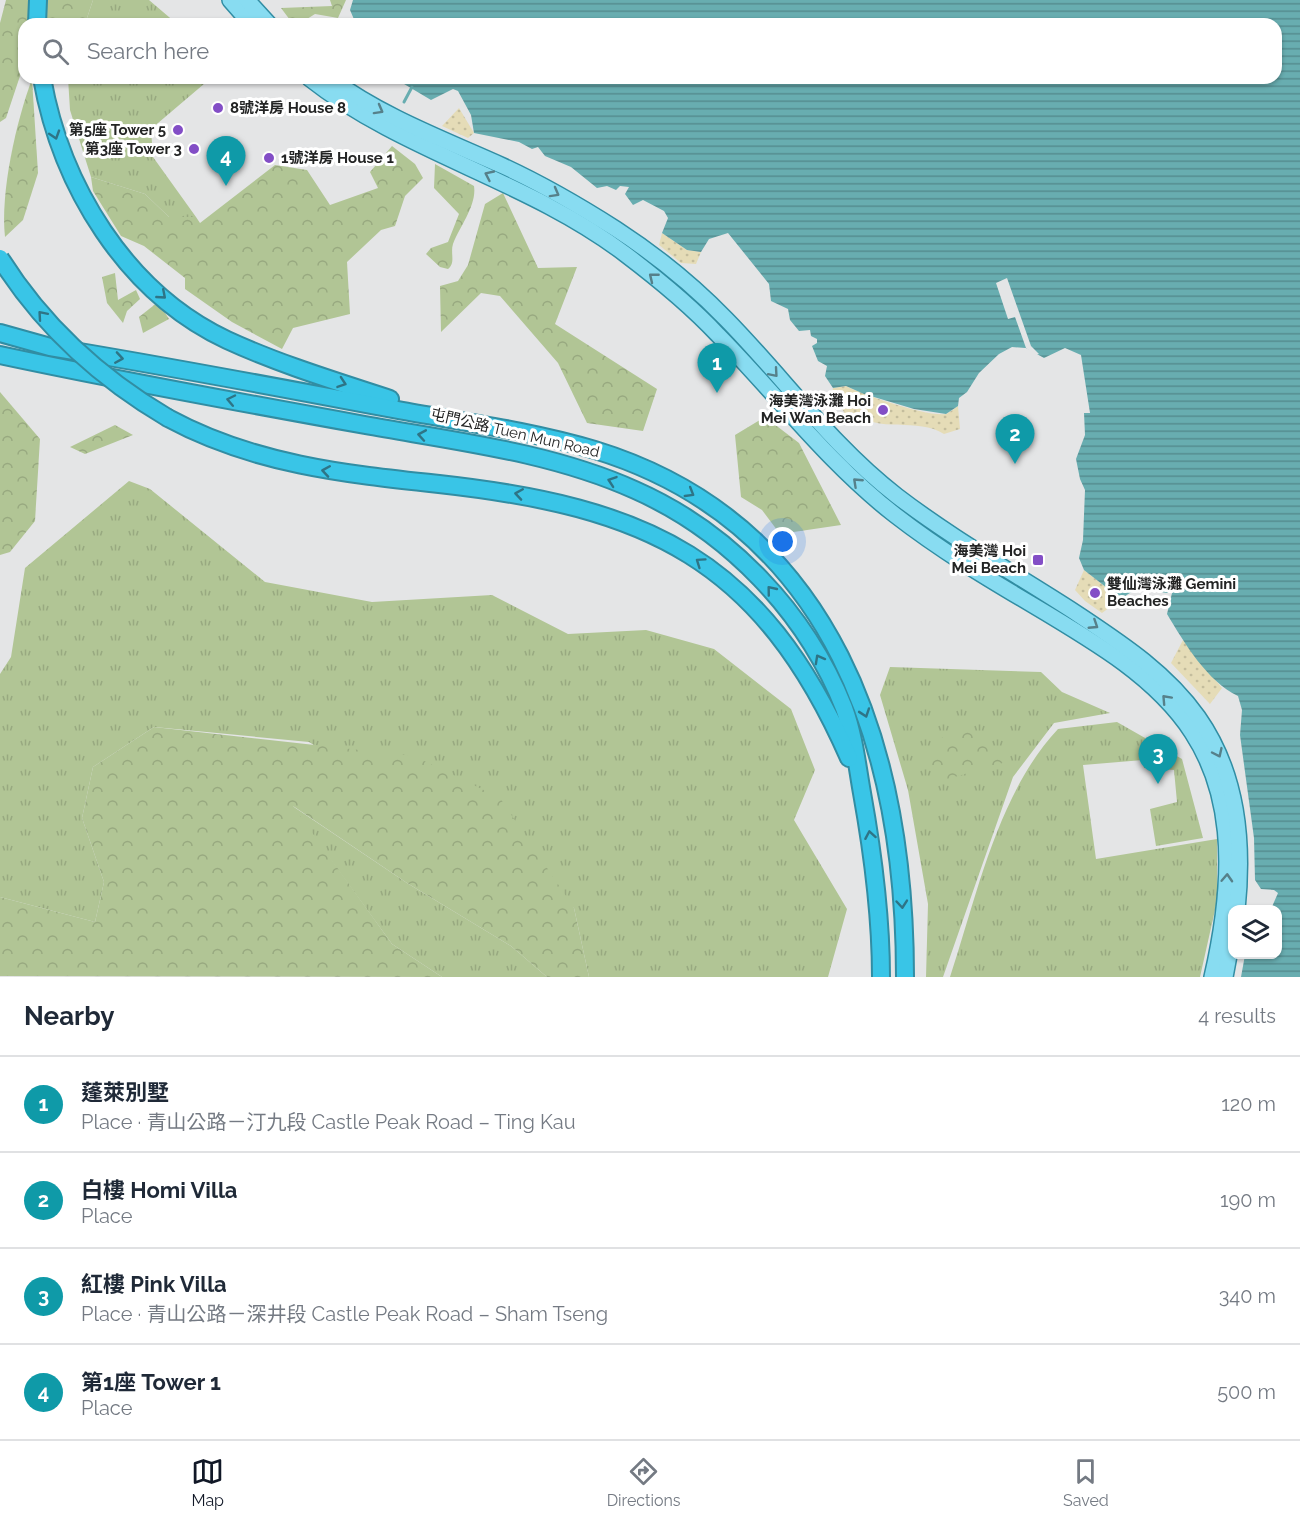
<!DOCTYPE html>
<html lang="en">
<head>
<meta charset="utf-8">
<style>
	:root { --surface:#fff; --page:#f6f6f7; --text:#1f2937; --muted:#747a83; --line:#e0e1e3; --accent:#111827 }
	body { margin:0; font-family:Raleway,"Noto Sans TC",sans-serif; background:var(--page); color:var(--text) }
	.controls { position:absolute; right:18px; bottom:18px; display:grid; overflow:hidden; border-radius:12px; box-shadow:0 2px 4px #0004 }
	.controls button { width:54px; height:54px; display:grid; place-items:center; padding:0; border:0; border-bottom:2px solid var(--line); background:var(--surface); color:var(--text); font:30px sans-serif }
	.you { position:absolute; left:783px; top:542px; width:21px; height:21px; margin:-15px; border:4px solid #fff; border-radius:50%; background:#1a73e8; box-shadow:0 0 0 9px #1a73e833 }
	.badge { display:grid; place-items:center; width:39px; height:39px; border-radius:50%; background:var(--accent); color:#fff; font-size:20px; font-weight:700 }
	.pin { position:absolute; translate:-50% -50px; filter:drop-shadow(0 2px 3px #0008) }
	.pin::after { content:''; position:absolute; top:32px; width:21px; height:18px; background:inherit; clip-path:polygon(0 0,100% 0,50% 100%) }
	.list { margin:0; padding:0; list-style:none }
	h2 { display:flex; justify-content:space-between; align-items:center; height:78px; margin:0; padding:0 24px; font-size:26px }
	h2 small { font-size:20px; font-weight:400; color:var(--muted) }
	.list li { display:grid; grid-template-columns:39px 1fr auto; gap:18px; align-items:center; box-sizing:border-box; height:96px; padding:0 24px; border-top:2px solid var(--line) }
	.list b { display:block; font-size:22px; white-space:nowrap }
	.list p { margin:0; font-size:20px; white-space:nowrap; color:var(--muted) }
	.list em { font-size:20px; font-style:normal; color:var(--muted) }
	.icon { flex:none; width:33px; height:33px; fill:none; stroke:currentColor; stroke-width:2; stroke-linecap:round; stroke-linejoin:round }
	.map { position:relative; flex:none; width:1300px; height:977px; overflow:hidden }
	.search { position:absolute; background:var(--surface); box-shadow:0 2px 4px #0004; left:18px; right:18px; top:18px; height:66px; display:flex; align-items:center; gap:15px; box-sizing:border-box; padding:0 21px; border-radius:18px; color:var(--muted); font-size:22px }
	.sheet { height:462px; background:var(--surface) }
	nav { display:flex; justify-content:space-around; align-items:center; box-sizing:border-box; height:84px; border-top:2px solid var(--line); background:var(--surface); font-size:16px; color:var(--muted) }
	nav a { display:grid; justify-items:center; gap:3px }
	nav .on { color:var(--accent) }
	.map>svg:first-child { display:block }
	.grass { fill:url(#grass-tufts) }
	.forest { fill:url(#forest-crowns) }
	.sand { fill:url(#sand-dots) }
	.water { fill:url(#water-rules) }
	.pier { fill:#e4e5e6 }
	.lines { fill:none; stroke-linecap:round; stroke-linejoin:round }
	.stream { stroke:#68adb0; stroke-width:3 }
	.primary-casing { stroke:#318da3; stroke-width:18 }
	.motorway-casing { stroke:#318da3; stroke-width:20 }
	.primary { stroke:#88dcf1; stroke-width:15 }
	.motorway { stroke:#39c5e7; stroke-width:16 }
	.motorway-bridge-casing { stroke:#318da3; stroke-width:20; stroke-linecap:butt }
	.motorway-bridge { stroke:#39c5e7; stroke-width:16 }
	.oneway { stroke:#56808a }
	.oneway2 { stroke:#2e7486 }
	.poi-dot { fill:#834ec6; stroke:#fff; stroke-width:2 }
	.labels { text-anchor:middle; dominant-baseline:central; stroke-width:6; stroke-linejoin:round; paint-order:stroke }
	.poi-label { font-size:15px; font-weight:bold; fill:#232424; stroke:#fff; text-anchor:end }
	.street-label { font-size:15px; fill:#232424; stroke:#fff }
</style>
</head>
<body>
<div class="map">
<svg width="1300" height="977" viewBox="0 0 1300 977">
	<defs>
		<pattern id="grass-tufts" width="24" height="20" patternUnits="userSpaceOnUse" patternTransform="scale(1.5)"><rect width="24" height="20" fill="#b1c595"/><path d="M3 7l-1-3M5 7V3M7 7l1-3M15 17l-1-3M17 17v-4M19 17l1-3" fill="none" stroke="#98a980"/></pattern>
		<pattern id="forest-crowns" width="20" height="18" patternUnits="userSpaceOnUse" patternTransform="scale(1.5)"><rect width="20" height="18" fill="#b1c595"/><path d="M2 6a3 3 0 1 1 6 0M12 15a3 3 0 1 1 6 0" fill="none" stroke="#98a980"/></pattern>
		<pattern id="sand-dots" width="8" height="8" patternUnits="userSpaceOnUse" patternTransform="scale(1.5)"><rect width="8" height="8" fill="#e5dcb7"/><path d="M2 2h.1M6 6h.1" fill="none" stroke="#c4bd9d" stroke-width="1.8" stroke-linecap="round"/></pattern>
		<pattern id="water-rules" width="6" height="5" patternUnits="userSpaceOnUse" patternTransform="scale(1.5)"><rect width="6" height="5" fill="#68adb0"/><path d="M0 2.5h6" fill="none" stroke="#558d8f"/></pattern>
	</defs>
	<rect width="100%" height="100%" fill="#e4e5e6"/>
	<g class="grass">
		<polygon points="93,0 149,0 176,23 192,19 195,24 85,24"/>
		<polygon points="68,78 211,78 151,129 153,157 196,217 169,217 145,194 91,177 70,110"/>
		<polygon points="129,481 150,489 265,582 372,602 492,595 568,634 646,630 714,649 791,709 815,770 794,820 847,909 828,977 589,977 574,908 309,742 154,727 93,767 82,818 104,882 95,922 0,897 0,674 11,657 25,568"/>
		<polygon points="890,667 1041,672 1062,692 1110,713 1054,723 1013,777 943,977 926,977 928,904 908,790 880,695"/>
		<path d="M1117 722 1182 759 1203 838 1156 846 1150 809 1177 802 1174 770 1144 768 1143 760 1083 765 1096 859 1217 839V901L1200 977H950C977 895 998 793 1058 729Z"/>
		<polygon points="291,805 407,883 511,946 547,977 442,977 392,944"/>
	</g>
	<g class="forest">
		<polygon points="6,0 31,0 31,24 24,24 24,64 6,118 0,122 0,23"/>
		<polygon points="46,0 93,0 85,24 46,24"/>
		<polygon points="330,0 346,0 338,18 315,14 299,24 293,24 281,8 332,6"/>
		<path d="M32 79 38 173 23 220 5 237C0 193 16 122 32 79Z"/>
		<polygon points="392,146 415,164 423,178 405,196 395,226 381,230 347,262 350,314 293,328 282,349 232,322 185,289 185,278 144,246 121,236 93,191 91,177 145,194 169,217 196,217 200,223 275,165 307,170 330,205 378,188 370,172"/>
		<path d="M435 164 474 186C477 205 460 226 453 244 450 253 456 263 448 269L440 267 426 254 431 248 448 242 459 214 434 188Z"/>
		<polygon points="503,193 538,268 577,267 555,324 657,389 643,431 587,423 558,363 500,296 481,293 441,332 440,286 458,281 468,265 485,204"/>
		<polygon points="115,273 118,300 136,290 140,299 127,311 123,323 107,303 102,277"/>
		<polygon points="158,302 169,319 143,333 139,317"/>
		<polygon points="0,392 40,439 35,521 10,552 0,555"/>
		<polygon points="765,417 799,443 841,525 780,534 762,510 741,497 735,435"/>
		<polygon points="115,425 133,435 85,454 70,447"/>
		<polygon points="154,727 414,756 500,798 574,908 589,977 547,977 511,946 407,883 293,806 392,944 442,977 0,976 0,897 95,922 104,882 82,818 93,767"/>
		<polygon points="969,730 976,738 1006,762 934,783 928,758 938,739"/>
	</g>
	<g class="sand">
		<polygon points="459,108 474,133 468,138 442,126"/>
		<polygon points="662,233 687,250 701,252 696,264 681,263 659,245"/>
		<path d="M846 386C864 395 927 417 946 414 949 413 955 408 958 406L960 429 944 434C918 417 878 434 852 412L846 415 832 394 833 388Z"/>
		<polygon points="1084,570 1116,595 1124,597 1102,613 1085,601 1075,590"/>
		<polygon points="1183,640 1222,688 1210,704 1171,663"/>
	</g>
	<path class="water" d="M353 0H1300V977H1241L1245 955 1278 954V910L1271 909 1278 893 1274 890 1261 889 1255 880 1254 838 1240 735 1242 710 1238 696C1207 681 1185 644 1167 614L1172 593C1153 593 1139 584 1124 597L1116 595 1084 570 1079 558 1083 540 1085 490 1080 479 1076 459 1085 435 1084 413H1090L1081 355 1065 348 1044 358 1026 348 1012 347 999 354 979 373 967 392 959 398 958 406 946 414 914 409 864 394 846 386 833 388 825 376 827 366 818 361 812 346 817 343V339L811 336 810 330 799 331 790 320 788 309 771 301 769 284 728 233 709 239 701 252 687 250 662 233 668 218 664 211 643 200 633 205 625 194 629 187 620 186 616 190 607 186 597 188 571 167 545 156 538 147 532 149 519 142 474 133 471 115 458 91 453 89 431 100 394 78H1276V24H356L350 10Z"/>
	<polygon class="pier" points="1007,278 1031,346 1039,354 1035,355 1026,348 1015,317 1008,319 996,283"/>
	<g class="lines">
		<polyline class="stream" points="404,102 412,87"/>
		<defs>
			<g id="primary">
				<polyline points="230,0 251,24"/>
				<polyline points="247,0 269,24"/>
				<path d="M309 78C404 153 528 180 625 254 658 279 690 305 718 335 777 395 828 463 895 515 1087 664 1283 669 1212 977"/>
				<path d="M330 78C383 117 443 139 503 166 542 184 580 206 616 229 656 255 693 285 726 319 784 378 831 445 897 496 953 539 1016 574 1076 613 1121 643 1166 672 1198 717 1238 774 1244 842 1237 910"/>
				<polyline points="1225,977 1232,939"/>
			</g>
			<g id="motorway">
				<polyline points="37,24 38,0"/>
				<path d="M42 78C61 185 125 292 227 340 279 364 335 381 390 399"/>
				<path d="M0 333 50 347C166 366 282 388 398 410 464 422 531 431 595 450 835 524 905 750 905 977"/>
				<path d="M0 355C121 381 243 403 365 425 454 441 551 452 635 490 728 531 806 612 844 708 854 735 857 765 862 793 873 854 881 914 881 977"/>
				<path d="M168 418C253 464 344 474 439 484 647 507 761 558 849 758"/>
			</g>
		</defs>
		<use href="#primary" class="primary-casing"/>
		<use href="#motorway" class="motorway-casing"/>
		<use href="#primary" class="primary"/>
		<use href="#motorway" class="motorway"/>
		<defs>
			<path id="motorway-bridge" d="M0 258C42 325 100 378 168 418"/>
		</defs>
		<use href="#motorway-bridge" class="motorway-bridge-casing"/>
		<use href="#motorway-bridge" class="motorway-bridge"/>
	</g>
	<defs><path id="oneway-chevron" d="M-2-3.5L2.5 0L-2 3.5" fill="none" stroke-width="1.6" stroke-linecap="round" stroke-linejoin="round" transform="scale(1.5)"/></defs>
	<g class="oneway">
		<use href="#oneway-chevron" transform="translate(379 110) rotate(29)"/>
		<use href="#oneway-chevron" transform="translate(489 175) rotate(-155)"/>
		<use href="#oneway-chevron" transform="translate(555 193) rotate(29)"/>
		<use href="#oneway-chevron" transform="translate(653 277) rotate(-141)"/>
		<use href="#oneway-chevron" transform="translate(774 373) rotate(49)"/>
		<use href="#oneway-chevron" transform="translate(857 482) rotate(-137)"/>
		<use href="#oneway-chevron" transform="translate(1094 625) rotate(33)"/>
		<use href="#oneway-chevron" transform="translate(1166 699) rotate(-133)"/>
		<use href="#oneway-chevron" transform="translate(1218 753) rotate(65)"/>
		<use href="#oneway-chevron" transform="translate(1227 878) rotate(-87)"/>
	</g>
	<g class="oneway2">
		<use href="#oneway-chevron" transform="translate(55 135) rotate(72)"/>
		<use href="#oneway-chevron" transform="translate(162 295) rotate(41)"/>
		<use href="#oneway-chevron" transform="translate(42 315) rotate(-131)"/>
		<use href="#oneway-chevron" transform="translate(119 358) rotate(9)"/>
		<use href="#oneway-chevron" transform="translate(342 383) rotate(19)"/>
		<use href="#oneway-chevron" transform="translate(231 400) rotate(-168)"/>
		<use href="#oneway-chevron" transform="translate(422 435) rotate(-170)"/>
		<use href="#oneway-chevron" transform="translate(326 471) rotate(-171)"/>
		<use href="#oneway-chevron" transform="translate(612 481) rotate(-161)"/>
		<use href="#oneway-chevron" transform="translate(690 493) rotate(31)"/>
		<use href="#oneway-chevron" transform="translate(519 494) rotate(-171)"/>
		<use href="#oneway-chevron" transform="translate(700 562) rotate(-145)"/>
		<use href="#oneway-chevron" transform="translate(771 590) rotate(-129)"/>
		<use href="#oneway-chevron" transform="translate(819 659) rotate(-119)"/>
		<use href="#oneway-chevron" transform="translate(865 713) rotate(71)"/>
		<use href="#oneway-chevron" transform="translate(870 835) rotate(-100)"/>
		<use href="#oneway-chevron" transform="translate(902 904) rotate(85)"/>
	</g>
	<g class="poi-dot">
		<circle cx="218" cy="108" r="6"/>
		<circle cx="178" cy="130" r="6"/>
		<circle cx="194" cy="149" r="6"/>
		<circle cx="269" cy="158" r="6"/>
		<circle cx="883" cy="410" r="6"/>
		<rect x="1032" y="554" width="12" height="12" rx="3"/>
		<circle cx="1095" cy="593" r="6"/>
	</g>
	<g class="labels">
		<g class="poi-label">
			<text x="230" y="108" text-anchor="start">8號洋房 House 8</text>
			<text x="166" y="130">第5座 Tower 5</text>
			<text x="182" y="149">第3座 Tower 3</text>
			<text x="281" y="158" text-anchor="start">1號洋房 House 1</text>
			<text x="871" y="401">海美灣泳灘 Hoi<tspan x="871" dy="17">Mei Wan Beach</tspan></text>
			<text x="1026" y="551">海美灣 Hoi<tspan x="1026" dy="17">Mei Beach</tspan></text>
			<text x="1107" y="584" text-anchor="start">雙仙灣泳灘 Gemini<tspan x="1107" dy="17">Beaches</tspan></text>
		</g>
		<g class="street-label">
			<text transform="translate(515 433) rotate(13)">屯門公路 Tuen Mun Road</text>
		</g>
	</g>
</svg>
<div class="controls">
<button><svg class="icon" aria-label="layers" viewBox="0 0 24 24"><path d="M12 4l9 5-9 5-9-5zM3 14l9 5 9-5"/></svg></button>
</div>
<div class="you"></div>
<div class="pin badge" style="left:717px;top:393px;background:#0f9aa8">1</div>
<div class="pin badge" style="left:1015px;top:464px;background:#0f9aa8">2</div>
<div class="pin badge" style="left:1158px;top:784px;background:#0f9aa8">3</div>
<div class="pin badge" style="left:226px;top:186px;background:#0f9aa8">4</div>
<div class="search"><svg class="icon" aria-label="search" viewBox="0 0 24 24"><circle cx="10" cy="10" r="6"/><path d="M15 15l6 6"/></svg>Search here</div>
</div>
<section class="sheet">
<h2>Nearby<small>4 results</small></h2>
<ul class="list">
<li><span class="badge" style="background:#0f9aa8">1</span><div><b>蓬萊別墅</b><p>Place · 青山公路－汀九段 Castle Peak Road – Ting Kau</p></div><em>120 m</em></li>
<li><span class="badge" style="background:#0f9aa8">2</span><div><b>白樓 Homi Villa</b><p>Place</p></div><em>190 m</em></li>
<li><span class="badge" style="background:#0f9aa8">3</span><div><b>紅樓 Pink Villa</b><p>Place · 青山公路－深井段 Castle Peak Road – Sham Tseng</p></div><em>340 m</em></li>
<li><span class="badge" style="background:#0f9aa8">4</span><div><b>第1座 Tower 1</b><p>Place</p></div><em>500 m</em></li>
</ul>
</section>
<nav>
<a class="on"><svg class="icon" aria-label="map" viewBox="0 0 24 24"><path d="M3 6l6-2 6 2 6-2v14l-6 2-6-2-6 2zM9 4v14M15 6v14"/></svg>Map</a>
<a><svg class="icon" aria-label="directions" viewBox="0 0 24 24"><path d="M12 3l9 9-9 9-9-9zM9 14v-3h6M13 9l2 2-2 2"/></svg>Directions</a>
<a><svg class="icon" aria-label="saved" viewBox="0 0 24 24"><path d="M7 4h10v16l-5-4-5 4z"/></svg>Saved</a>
</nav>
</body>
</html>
